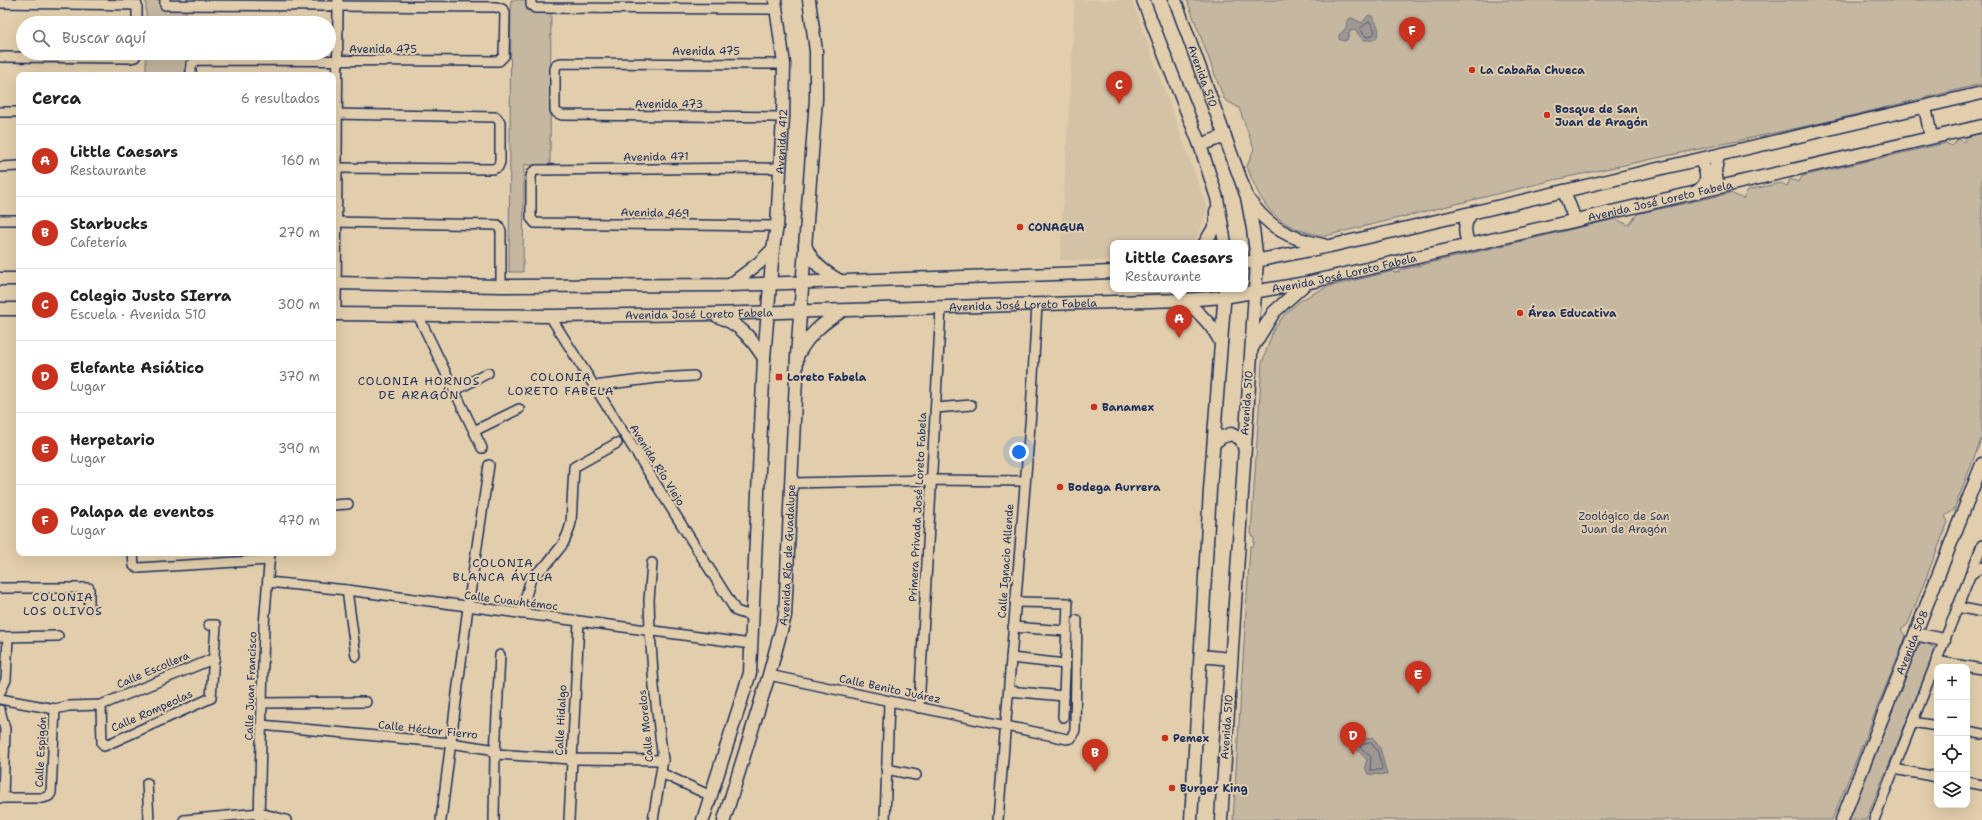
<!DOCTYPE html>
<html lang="es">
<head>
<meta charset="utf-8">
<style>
	:root { --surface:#fff; --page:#f6f6f6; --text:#222; --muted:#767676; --line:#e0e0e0; --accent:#c8321e }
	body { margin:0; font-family:"Shantell Sans",sans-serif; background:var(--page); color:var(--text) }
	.controls { position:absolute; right:12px; bottom:12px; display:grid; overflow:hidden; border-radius:8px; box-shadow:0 4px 16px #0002 }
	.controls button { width:36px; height:36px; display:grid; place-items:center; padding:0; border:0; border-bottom:1px solid var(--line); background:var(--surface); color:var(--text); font:20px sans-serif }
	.you { position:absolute; left:1019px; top:452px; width:14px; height:14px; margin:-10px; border:3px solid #fff; border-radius:50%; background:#1a73e8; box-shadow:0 0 0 6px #1a73e833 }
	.badge { display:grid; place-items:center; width:26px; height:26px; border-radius:50%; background:var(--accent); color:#fff; font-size:13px; font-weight:700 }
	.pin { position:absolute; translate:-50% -33px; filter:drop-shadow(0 1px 2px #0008) }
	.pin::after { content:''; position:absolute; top:21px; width:14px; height:12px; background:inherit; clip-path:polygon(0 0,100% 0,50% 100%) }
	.popup { position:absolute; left:1110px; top:240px; width:138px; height:52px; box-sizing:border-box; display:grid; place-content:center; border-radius:8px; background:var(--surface); filter:drop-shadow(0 1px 3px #0005); font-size:13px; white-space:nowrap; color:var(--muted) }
	.popup b { font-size:15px; color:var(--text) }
	.popup::after { content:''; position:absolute; left:50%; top:100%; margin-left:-8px; border:8px solid transparent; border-top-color:var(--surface) }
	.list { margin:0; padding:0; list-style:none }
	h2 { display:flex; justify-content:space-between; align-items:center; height:52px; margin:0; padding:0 16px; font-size:17px }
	h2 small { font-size:13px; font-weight:400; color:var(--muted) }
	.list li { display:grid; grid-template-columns:26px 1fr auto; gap:12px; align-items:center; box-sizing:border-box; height:72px; padding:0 16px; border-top:1px solid var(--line) }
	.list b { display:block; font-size:15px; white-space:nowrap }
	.list p { margin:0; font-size:13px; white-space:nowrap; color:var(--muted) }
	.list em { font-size:13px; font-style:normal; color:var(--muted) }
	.icon { flex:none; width:22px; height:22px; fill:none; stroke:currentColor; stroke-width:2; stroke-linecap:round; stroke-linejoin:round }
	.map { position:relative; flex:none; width:1982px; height:820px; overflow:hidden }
	.search { position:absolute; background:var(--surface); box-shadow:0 4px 16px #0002; left:16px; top:16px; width:320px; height:44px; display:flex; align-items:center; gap:10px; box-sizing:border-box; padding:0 14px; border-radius:22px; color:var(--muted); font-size:15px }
	.panel { position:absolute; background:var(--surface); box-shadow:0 4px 16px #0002; left:16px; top:72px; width:320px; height:484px; border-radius:8px }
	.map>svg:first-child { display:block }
	.built { fill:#d3c2a6 }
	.green { fill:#c5b7a0; stroke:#70737f }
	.water { fill:#9e9792; stroke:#6a6d7d }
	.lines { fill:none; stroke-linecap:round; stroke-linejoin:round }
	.shore { stroke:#4f5973; stroke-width:1 }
	.minor-casing { stroke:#1b2f5e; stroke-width:12 }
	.major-casing { stroke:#1b2f5e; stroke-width:15 }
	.minor { stroke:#e2ceac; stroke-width:9 }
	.major { stroke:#e2ceac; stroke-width:12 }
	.poi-dot { fill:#c8321e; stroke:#e2ceac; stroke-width:1.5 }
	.labels { text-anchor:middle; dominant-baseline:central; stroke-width:4; stroke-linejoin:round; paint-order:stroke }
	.street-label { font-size:11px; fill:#1b2f5e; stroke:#e2ceac }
	.poi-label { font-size:11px; font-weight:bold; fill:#1b2f5e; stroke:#e2ceac; text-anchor:start }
	.park-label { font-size:11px; fill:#2c3d65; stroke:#e2ceac }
	.neighbourhood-label { font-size:12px; letter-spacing:1px; fill:#1b2f5e; stroke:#e2ceac }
</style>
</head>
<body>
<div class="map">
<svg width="1982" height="820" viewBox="0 0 1982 820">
	<rect width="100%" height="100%" fill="#e2ceac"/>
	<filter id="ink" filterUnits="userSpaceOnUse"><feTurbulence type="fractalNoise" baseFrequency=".025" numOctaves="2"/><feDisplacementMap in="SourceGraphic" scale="8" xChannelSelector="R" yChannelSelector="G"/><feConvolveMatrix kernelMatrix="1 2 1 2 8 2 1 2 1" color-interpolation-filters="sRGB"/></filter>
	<g filter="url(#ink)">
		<polygon class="built" points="1075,0 1132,0 1207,208 1200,233 1191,243 1113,243 1113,261 1060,260"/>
		<g class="green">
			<polygon points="146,0 162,0 186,8 186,23 146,23"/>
			<polygon points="511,0 527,0 527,11 551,11 550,165 524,165 523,272 509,272"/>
			<path d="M1187 0H1982V84L1821 123 1554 180 1325 236C1278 229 1262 209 1247 166L1254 149 1239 108 1224 99Z"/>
			<polygon points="146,53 186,53 185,75 146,75"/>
			<polygon points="1982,133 1982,437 1954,510 1945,516 1948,522 1908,624 1901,630 1906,636 1832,820 1233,820 1250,547 1254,545 1254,537 1251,534 1262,363 1273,331 1284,315 1300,301 1314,293 1327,287 1393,271 1394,273 1399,272 1400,270 1615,219 1629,225 1637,214 1731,193 1743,199 1748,190 1781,183 1787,186 1790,179 1799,182 1802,176 1946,143 1952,146 1958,139 1964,142 1968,136"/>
			<polygon points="1921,643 1925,643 1934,647 1935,651 1931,662 1866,820 1848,820 1917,647"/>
		</g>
		<g class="water">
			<path d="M1369 15 1372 16C1377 24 1383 32 1374 40H1363L1355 30 1350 31 1347 40 1343 41 1339 39V35L1346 28 1347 20 1352 18 1362 23Z"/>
			<polygon points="1372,737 1380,748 1387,775 1368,774 1365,767 1367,759 1356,749 1355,743"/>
		</g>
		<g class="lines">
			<g class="shore">
				<polygon points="1369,22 1371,23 1375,31 1373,35 1368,37 1364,35 1360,29"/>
				<polygon points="1371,743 1377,750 1382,767 1381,770 1370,770 1371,757 1360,747 1361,745"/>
			</g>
			<defs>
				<g id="minor">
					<polyline points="165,0 165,5 496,7 502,9 505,12 504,56 499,61 197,60 191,65 191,75"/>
					<polyline points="531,0 531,5 535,8 777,9"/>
					<polyline points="0,3 137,5 137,23"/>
					<polyline points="0,57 131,58 135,57 137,53"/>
					<polyline points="0,112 19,112"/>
					<polyline points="333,114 496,117 500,122 500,162 498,167 493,169 333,168"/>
					<polyline points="783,117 562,115 557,113 555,110 555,69 557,64 562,63 784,64"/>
					<polyline points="0,167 19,166"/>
					<polyline points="0,220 19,220"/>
					<polyline points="333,222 498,225 501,231 501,286"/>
					<polyline points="777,226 535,223 531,218 531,176 533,172 536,170 780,168"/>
					<polyline points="336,314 338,0"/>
					<polyline points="418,315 482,448"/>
					<polyline points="550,316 736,611 751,616"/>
					<polyline points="594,386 657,378 694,376"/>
					<polyline points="454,391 488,373"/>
					<polyline points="936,408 971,405"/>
					<polyline points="474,431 519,409"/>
					<polyline points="791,483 931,480 1024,481"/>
					<polyline points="333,505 348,504"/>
					<polyline points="133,553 134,566 138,568 269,560"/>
					<polyline points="652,563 649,600 650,630 654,687 663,760 653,820"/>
					<polyline points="1970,575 1982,567"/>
					<polyline points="268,582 347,590 751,644"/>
					<polyline points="0,588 89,588 89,608"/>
					<polyline points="347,590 356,656"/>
					<polyline points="1015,602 1068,603 1063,717"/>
					<polyline points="1957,607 1982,612"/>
					<polyline points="521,614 531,578 547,564 563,544 568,533 571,523 574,467 617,443"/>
					<polyline points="1013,627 1066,631"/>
					<polyline points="0,637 58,636"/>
					<polyline points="1011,658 1065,664"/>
					<polyline points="1936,661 1982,669"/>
					<polyline points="769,675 1067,739 1071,738 1075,730 1077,620"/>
					<polyline points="1009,691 1064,696"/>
					<polyline points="0,692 6,680 8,637"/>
					<polyline points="0,699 55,709 69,706 101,705 215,658"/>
					<polyline points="262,703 366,702"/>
					<polyline points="101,705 102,743 104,746 211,698 216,625 209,625"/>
					<polyline points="919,708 941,307"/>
					<polyline points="0,710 5,729 3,798"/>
					<polyline points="1912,722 1937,726"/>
					<polyline points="261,725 450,743 490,749 495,754 571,759 663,760"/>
					<polyline points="1967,731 1982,734"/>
					<polyline points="886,769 916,775"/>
					<polyline points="1894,769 1937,777"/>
					<polyline points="661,773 711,796"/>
					<polyline points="1967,782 1982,785"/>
					<polyline points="147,783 149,820"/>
					<polyline points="0,798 43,798 49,796 51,793 55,709"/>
					<polyline points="184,820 260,813 286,820"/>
					<polyline points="259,820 264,625 270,553"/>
					<polyline points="441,820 468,607 489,465"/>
					<polyline points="494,820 495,754 500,655"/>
					<polyline points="569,820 579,622"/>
					<polyline points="885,820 889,702"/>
					<polyline points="998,820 1031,412 1037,304"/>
					<polyline points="1874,820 1982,545"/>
				</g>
				<g id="major">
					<polyline points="1143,0 1200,145 1217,198 1225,243"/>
					<path id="s1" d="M1175 0 1247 197 1253 229 1257 261 1221 820"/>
					<polyline points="1925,107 1931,137"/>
					<polyline points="1200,145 1225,136"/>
					<polyline points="1718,156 1715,171 1718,187"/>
					<polyline points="1564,191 1575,220"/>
					<path d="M1696 192C1710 184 1708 172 1700 160"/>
					<path d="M1249 200C1269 228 1290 239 1323 245"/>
					<polyline points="1205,243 1216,224 1216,211"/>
					<path d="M805 245C812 263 823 271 840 281"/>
					<path d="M1469 245C1464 233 1463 223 1472 213"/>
					<polyline points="1245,263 1330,246 1982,93"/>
					<polyline points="0,279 19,279"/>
					<polyline points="333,283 501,286 730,285 1113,272"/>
					<polyline points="730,285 759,263 773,249"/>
					<path d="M1183 300C1198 311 1213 326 1221 343"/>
					<polyline points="0,309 19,309"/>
					<path id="s2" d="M333 314 550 316 712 314 1183 300 1224 297 1306 283 1982 126"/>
					<path d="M717 316C740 324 751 338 764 358"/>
					<polyline points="1252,348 1274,312 1305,284"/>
					<path d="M799 353C809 334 824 322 842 311"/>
					<polyline points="1214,443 1222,437 1231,434 1241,439 1244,447"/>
					<polyline points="1915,634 1944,640"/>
					<polyline points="1201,656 1231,659"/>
					<path id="s3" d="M703 820 750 673 764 358 773 249 777 226 783 117 784 64 775 0"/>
					<path id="s4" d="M724 820 769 675 785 616 797 356 816 99V51L809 0"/>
					<polyline points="1191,820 1210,490 1225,290"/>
					<path id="s5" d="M1842 820 1982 464"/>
				</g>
			</defs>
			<use href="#minor" class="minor-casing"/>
			<use href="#major" class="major-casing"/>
			<use href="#minor" class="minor"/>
			<use href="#major" class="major"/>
		</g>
	</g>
	<g class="poi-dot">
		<circle cx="1472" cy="70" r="4"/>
		<circle cx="1547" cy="115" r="4"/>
		<circle cx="1020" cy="227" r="4"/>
		<circle cx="1520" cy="313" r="4"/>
		<rect x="775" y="373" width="8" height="8" rx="2"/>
		<circle cx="1094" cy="407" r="4"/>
		<circle cx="1060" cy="487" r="4"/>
		<circle cx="1165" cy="738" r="4"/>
		<circle cx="1172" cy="788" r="4"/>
	</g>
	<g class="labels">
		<g class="street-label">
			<text x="383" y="49">Avenida 475</text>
			<text x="706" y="51">Avenida 475</text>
			<text stroke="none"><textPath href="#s1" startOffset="81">Avenida 510</textPath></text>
			<text x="669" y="104">Avenida 473</text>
			<text stroke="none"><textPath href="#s3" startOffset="687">Avenida 412</textPath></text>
			<text transform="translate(656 157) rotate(-1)">Avenida 471</text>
			<text stroke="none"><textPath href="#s2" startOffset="1338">Avenida José Loreto Fabela</textPath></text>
			<text transform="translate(655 213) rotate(1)">Avenida 469</text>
			<text stroke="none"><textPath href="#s2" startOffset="1014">Avenida José Loreto Fabela</textPath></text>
			<text stroke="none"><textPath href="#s2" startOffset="690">Avenida José Loreto Fabela</textPath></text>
			<text stroke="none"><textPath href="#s2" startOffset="366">Avenida José Loreto Fabela</textPath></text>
			<text transform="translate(1247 403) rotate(-86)">Avenida 510</text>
			<text transform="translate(657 465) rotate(58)">Avenida Río Viejo</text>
			<text transform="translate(918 507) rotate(-87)">Primera Privada José Loreto Fabela</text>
			<text stroke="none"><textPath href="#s4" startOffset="274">Avenida Río de Guadalupe</textPath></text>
			<text transform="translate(1006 561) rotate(-86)">Calle Ignacio Allende</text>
			<text transform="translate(511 601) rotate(7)">Calle Cuauhtémoc</text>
			<text stroke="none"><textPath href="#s5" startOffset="191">Avenida 508</textPath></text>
			<text transform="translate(153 670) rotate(-23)">Calle Escollera</text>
			<text transform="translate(251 686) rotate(-88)">Calle Juan Francisco</text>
			<text transform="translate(890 689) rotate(12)">Calle Benito Juárez</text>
			<text transform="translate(152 711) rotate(-24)">Calle Rompeolas</text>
			<text transform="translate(561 720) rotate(-87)">Calle Hidalgo</text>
			<text transform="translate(646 726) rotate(-96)">Calle Morelos</text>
			<text transform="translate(1227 727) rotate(-86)">Avenida 510</text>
			<text transform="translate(428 730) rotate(6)">Calle Héctor Fierro</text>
			<text transform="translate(41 752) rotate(-87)">Calle Espigón</text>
		</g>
		<g class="poi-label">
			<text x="1480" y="70">La Cabaña Chueca</text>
			<text x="1555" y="109">Bosque de San<tspan x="1555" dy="13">Juan de Aragón</tspan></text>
			<text x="1028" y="227">CONAGUA</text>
			<text x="1528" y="313">Área Educativa</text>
			<text x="787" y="377">Loreto Fabela</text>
			<text x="1102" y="407">Banamex</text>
			<text x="1068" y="487">Bodega Aurrera</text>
			<text x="1173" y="738">Pemex</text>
			<text x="1180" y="788">Burger King</text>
		</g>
		<g class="park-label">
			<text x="1624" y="516">Zoológico de San<tspan x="1624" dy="13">Juan de Aragón</tspan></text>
		</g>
		<g class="neighbourhood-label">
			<text x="561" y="377">COLONIA<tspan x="561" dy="14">LORETO FABELA</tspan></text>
			<text x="419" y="381">COLONIA HORNOS<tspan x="419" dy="14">DE ARAGÓN</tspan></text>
			<text x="503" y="563">COLONIA<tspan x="503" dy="14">BLANCA ÁVILA</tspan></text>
			<text x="63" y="597">COLONIA<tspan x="63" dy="14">LOS OLIVOS</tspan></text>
		</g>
	</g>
</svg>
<div class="controls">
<button>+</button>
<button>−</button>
<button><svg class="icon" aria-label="locate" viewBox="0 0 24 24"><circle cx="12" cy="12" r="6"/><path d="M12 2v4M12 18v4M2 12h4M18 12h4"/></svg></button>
<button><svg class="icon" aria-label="layers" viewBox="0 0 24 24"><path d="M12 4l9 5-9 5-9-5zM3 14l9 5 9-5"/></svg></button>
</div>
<div class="you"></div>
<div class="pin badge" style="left:1179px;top:338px">A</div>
<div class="popup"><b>Little Caesars</b>Restaurante</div>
<div class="pin badge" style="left:1095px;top:772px">B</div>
<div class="pin badge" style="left:1119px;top:104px">C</div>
<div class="pin badge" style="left:1353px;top:755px">D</div>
<div class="pin badge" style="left:1418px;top:694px">E</div>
<div class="pin badge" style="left:1412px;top:50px">F</div>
<div class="search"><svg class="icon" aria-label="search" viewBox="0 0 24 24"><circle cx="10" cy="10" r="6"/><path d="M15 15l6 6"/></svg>Buscar aquí</div>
<section class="panel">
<h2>Cerca<small>6 resultados</small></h2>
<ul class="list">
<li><span class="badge">A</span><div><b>Little Caesars</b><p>Restaurante</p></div><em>160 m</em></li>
<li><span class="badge">B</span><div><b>Starbucks</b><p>Cafetería</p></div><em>270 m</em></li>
<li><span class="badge">C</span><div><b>Colegio Justo SIerra</b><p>Escuela · Avenida 510</p></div><em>300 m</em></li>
<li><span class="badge">D</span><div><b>Elefante Asiático</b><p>Lugar</p></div><em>370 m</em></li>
<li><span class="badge">E</span><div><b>Herpetario</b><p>Lugar</p></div><em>390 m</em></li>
<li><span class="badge">F</span><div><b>Palapa de eventos</b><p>Lugar</p></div><em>470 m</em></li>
</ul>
</section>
</div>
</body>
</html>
